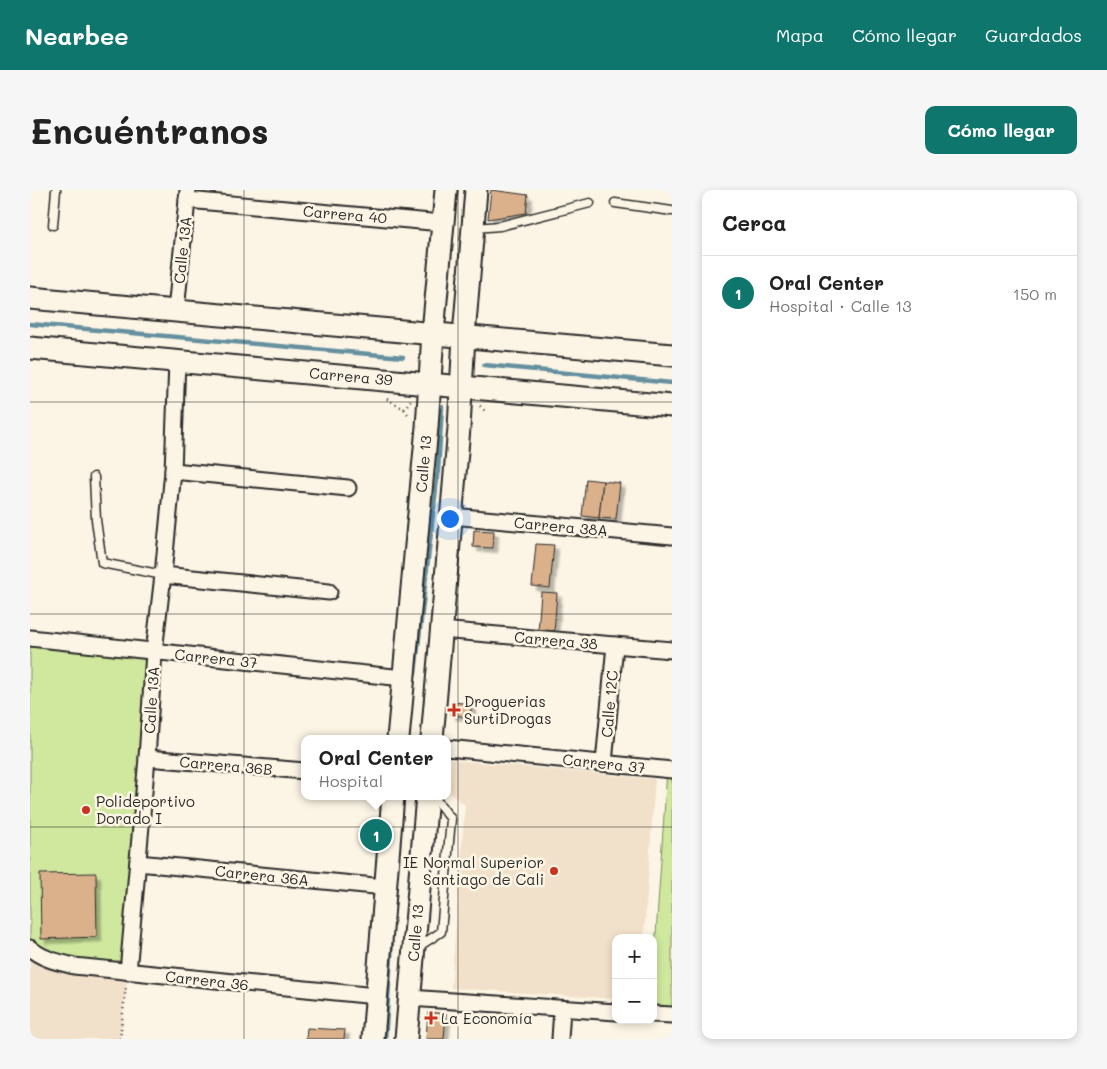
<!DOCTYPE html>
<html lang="es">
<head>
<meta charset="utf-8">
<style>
	:root { --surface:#fff; --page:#f6f6f6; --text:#222; --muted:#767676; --line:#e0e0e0; --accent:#0f766e }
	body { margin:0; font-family:Mali,sans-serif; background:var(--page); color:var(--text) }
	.controls { position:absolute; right:15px; bottom:15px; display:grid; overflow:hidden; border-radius:10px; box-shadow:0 2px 8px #0003 }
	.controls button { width:45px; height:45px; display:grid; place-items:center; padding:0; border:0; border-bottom:1px solid var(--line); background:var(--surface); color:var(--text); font:25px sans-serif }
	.you { position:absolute; left:419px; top:328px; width:18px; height:18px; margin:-12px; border:4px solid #fff; border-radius:50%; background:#1a73e8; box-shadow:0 0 0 8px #1a73e833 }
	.badge { display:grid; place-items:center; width:32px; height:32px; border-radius:50%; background:var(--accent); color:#fff; font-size:16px; font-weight:700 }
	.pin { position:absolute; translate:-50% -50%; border:2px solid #fff; box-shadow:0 1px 5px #0006 }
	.popup { position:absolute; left:271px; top:545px; width:150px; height:65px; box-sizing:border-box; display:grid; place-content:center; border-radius:10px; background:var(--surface); filter:drop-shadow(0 1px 4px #0005); font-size:16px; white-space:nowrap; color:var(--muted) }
	.popup b { font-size:19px; color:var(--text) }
	.popup::after { content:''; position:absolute; left:50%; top:100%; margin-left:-10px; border:10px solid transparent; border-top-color:var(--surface) }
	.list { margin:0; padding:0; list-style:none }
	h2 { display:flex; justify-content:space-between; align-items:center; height:65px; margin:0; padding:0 20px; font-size:21px }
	h2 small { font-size:16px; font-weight:400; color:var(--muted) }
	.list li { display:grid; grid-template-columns:32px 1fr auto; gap:15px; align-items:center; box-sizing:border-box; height:75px; padding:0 20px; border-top:1px solid var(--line) }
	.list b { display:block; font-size:19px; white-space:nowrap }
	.list p { margin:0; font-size:16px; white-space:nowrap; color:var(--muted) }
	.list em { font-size:16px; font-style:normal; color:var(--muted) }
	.map { position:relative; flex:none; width:642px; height:849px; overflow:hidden; border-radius:10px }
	header { display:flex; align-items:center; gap:30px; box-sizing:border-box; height:70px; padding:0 25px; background:var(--accent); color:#fff }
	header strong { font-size:24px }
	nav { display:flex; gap:28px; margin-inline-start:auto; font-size:18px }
	.intro { display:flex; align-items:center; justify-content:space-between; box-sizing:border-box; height:120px; padding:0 30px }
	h1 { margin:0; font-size:35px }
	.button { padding:12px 22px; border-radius:10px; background:var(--accent); color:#fff; font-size:18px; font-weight:700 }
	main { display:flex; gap:30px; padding:0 30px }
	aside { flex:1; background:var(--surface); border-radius:10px; box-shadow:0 2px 8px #0003 }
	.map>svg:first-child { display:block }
	.built { fill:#f2e1ca }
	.green { fill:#cfe89e; stroke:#7d8a64 }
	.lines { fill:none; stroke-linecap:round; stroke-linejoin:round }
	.stream { stroke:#65909f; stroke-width:4.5 }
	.building { fill:#dab18b; stroke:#2b2b2b; filter:url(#shadow) }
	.service-casing { stroke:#2b2b2b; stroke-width:11 }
	.minor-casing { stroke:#2b2b2b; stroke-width:19 }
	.secondary-casing { stroke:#2b2b2b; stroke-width:25 }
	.path { stroke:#2b2b2b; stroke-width:2.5; stroke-dasharray:1 4; stroke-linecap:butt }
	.service { stroke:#fcf5e5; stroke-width:8 }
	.minor { stroke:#fcf5e5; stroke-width:15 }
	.secondary { stroke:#fcf5e5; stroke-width:21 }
	.grid { fill:none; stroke:#2b2b2b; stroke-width:1; stroke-opacity:0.55 }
	.poi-dot { fill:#c8321e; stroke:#fcf5e5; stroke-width:2 }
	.labels { text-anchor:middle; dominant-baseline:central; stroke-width:5; stroke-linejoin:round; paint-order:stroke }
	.street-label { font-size:15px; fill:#2b2b2b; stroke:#fcf5e5 }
	.poi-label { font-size:15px; fill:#2b2b2b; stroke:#fcf5e5; text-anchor:start }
</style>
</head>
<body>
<header>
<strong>Nearbee</strong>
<nav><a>Mapa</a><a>Cómo llegar</a><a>Guardados</a></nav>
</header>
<div class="intro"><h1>Encuéntranos</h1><a class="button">Cómo llegar</a></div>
<main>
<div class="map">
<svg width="642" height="849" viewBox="0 0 642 849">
	<defs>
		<filter id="shadow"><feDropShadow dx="4.5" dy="4.5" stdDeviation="1" flood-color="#0004"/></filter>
	</defs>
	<rect width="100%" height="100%" fill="#fcf5e5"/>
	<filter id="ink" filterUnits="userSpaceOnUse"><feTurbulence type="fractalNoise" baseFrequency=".02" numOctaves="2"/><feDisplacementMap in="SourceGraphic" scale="10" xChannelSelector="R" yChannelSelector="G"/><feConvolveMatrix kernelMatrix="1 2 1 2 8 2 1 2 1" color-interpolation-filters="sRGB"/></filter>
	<g filter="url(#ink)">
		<g class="built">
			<polygon points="422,570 625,589 614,748 586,748 586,809 421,798 435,615 420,603"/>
			<polygon points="0,758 98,782 90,849 0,849"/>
		</g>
		<g class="green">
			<polygon points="0,448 124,462 98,782 0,758"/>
			<polygon points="637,580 642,580 642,825 623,824 623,790"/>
		</g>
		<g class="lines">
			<g class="stream">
				<polyline points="0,134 373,167"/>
				<polyline points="454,175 642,193"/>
				<polyline points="385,483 408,280 412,216"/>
				<polyline points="355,849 362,753"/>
			</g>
		</g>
		<g class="building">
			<polygon points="461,0 498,5 496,23 458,29"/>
			<polygon points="556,289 573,291 569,328 552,326"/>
			<polygon points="573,291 590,293 586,329 569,328"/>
			<polygon points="444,340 464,341 463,358 443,357"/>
			<polygon points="506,354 524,355 520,398 502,396"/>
			<polygon points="511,402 527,403 524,443 508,442"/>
			<polygon points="423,512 442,514 440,527 421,525"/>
			<polygon points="66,683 67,747 11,749 10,684"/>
			<polygon points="398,822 416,824 414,849 396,849"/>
			<polygon points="277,838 315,840 314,849 276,849"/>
		</g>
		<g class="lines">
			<defs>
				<g id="service">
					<polyline points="585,13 642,21"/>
					<polyline points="23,35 26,0"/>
					<polyline points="445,38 470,36 560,13"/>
					<polyline points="64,287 66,330 72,373 133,385"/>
					<polyline points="388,757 411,742 421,629 403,606"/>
				</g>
				<g id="minor">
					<polyline points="157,10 412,33"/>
					<polyline points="146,121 158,0"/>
					<polyline points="143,281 318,298"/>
					<polyline points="421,326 642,346"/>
					<polyline points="133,385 299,402"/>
					<polyline points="411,440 642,460"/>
					<polyline points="0,448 373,488"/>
					<polyline points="417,558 642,580"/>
					<polyline points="117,568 275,581"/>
					<polyline points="574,573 585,455"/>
					<polyline points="108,673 355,697"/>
					<path d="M0 758C12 769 28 772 44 776L346 806"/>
					<polyline points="98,782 117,568 124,462 133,385 143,281 147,171"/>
					<polyline points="379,808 586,822"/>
					<polyline points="623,824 642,825"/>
					<polyline points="530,849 532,819"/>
				</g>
				<g id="secondary">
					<polyline points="0,108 642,165"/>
					<polyline points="0,158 642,216"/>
					<polyline points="368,549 397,237 403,143 416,0"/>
					<polyline points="402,549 429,238 434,146 446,0"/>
					<polyline points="343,849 363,606"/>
					<polyline points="376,849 397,606"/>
				</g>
			</defs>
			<use href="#service" class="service-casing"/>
			<use href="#minor" class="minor-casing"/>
			<use href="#secondary" class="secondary-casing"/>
			<g class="path">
				<polyline points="357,209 374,219 380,227"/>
				<polyline points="450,216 456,222"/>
				<polyline points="374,219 381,210"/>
				<polyline points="90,849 96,796"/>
			</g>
			<use href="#service" class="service"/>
			<use href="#minor" class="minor"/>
			<use href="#secondary" class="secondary"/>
		</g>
	</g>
	<path class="grid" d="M214 0V849M428 0V849M0 212H642M0 424H642M0 637H642"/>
	<g class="poi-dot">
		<path d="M421.5 512.5h5v5h5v5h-5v5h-5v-5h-5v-5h5z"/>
		<circle cx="56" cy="620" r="5"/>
		<circle cx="524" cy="681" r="5"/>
		<path d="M398.5 820.5h5v5h5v5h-5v5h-5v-5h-5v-5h5z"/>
	</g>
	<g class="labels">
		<g class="street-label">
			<text transform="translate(315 24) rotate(5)">Carrera 40</text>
			<text transform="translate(152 60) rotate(-84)">Calle 13A</text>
			<text transform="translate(321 186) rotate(5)">Carrera 39</text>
			<text transform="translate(393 274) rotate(-85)">Calle 13</text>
			<text transform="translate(531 336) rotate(5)">Carrera 38A</text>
			<text transform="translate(526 450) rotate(5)">Carrera 38</text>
			<text transform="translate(186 468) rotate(6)">Carrera 37</text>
			<text transform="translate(121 510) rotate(-86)">Calle 13A</text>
			<text transform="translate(579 514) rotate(-85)">Calle 12C</text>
			<text transform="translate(574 573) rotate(6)">Carrera 37</text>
			<text transform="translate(196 575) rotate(5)">Carrera 36B</text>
			<text transform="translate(232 685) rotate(6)">Carrera 36A</text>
			<text transform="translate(385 743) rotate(-85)">Calle 13</text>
			<text transform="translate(177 790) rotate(6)">Carrera 36</text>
		</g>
		<g class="poi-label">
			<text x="434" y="511">Droguerias<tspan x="434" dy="17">SurtiDrogas</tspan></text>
			<text x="66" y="611">Polideportivo<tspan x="66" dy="17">Dorado I</tspan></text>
			<text x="514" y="672" text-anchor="end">IE Normal Superior<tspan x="514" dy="17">Santiago de Cali</tspan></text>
			<text x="411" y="828">La Economía</text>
		</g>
	</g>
</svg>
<div class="controls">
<button>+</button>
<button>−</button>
</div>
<div class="you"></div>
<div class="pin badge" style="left:346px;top:645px">1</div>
<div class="popup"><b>Oral Center</b>Hospital</div>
</div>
<aside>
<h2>Cerca<small></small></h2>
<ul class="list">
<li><span class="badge">1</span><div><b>Oral Center</b><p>Hospital · Calle 13</p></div><em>150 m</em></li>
</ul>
</aside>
</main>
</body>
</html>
